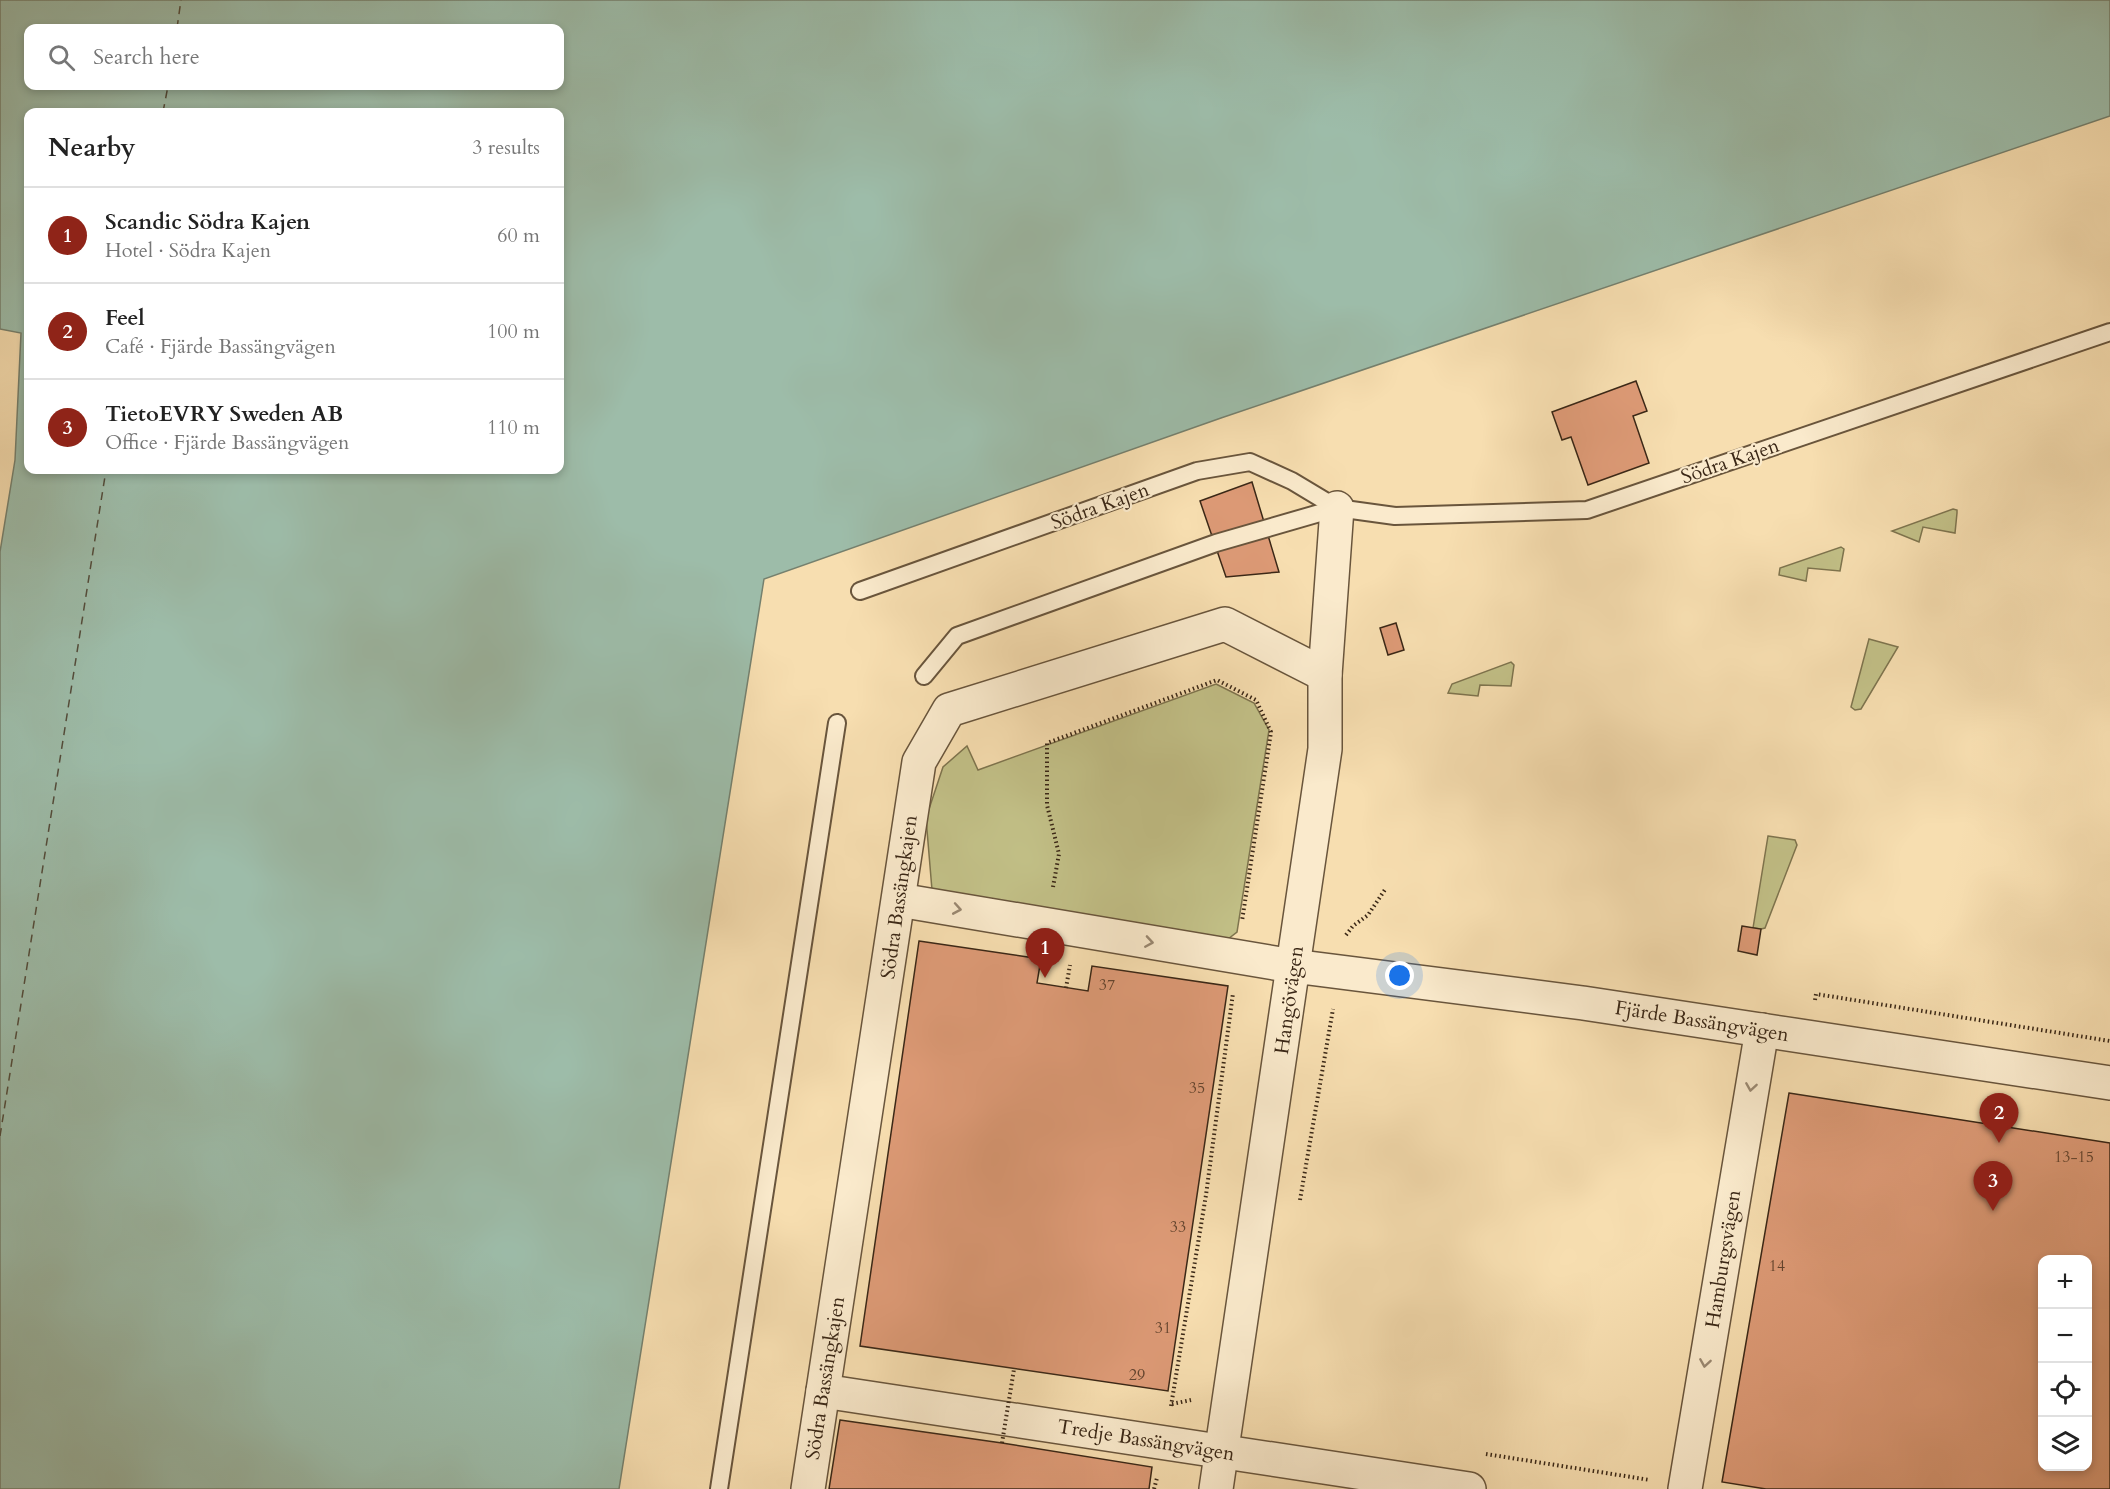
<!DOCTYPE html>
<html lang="en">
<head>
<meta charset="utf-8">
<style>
	:root { --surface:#fff; --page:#f2f2f2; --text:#222; --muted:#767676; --line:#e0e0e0; --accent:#8f2418 }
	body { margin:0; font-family:Cardo,serif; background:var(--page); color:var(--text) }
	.controls { position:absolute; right:18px; bottom:18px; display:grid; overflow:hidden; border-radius:12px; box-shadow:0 3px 9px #0003 }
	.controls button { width:54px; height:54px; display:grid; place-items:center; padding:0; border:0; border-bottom:2px solid var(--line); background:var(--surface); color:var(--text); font:30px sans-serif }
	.you { position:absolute; left:1400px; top:976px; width:21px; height:21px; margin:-15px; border:4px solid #fff; border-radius:50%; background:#1a73e8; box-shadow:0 0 0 9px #1a73e833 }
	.badge { display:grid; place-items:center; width:39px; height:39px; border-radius:50%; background:var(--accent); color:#fff; font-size:20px; font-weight:700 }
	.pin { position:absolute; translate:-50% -50px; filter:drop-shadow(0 2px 3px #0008) }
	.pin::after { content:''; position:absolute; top:32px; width:21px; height:18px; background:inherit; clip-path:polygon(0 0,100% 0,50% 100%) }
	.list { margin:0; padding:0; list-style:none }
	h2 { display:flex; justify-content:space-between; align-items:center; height:78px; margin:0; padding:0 24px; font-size:26px }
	h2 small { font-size:20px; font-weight:400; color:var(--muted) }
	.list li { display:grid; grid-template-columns:39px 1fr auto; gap:18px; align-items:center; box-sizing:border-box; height:96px; padding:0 24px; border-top:2px solid var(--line) }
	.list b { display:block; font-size:22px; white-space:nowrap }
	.list p { margin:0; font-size:20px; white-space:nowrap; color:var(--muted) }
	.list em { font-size:20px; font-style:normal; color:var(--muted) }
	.icon { flex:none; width:33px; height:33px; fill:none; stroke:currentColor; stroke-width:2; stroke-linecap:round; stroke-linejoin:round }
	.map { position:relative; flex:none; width:2110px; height:1489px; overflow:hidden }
	.search { position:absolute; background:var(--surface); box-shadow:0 3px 9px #0003; left:24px; top:24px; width:540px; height:66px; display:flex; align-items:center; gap:15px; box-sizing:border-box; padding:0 21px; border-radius:12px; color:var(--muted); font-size:22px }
	.panel { position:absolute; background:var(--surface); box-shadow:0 3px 9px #0003; left:24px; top:108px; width:540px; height:366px; border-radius:12px }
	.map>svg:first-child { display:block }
	.green { fill:#c2c087; stroke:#7e744e; stroke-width:1.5 }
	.water { fill:#9dbca9; stroke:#75806e; stroke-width:1.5; fill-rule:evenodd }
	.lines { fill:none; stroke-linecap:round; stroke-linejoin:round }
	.ferry { stroke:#534c3b; stroke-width:1.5; stroke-dasharray:8 6; stroke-linecap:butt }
	.building { fill:#dd9a76; stroke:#3a2716; stroke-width:1.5; fill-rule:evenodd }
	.service-casing { stroke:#69553c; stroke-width:20 }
	.minor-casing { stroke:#69553c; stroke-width:36 }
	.tertiary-casing { stroke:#69553c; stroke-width:36 }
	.path { stroke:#3a2716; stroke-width:4; stroke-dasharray:1.5 3; stroke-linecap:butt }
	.service { stroke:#faeacc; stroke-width:16 }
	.minor { stroke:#faeacc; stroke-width:33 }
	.tertiary { stroke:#faeacc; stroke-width:33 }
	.path-bridge { stroke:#3a2716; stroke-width:4; stroke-dasharray:1.5 3; stroke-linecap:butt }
	.oneway { stroke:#9a8871 }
	.labels { text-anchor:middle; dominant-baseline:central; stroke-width:4.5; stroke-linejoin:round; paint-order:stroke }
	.number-label { font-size:16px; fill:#63442e }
	.street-label { font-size:20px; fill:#3a2716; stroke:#faeacc }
</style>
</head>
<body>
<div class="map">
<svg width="2110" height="1489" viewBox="0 0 2110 1489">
	<rect width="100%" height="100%" fill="#f7deb0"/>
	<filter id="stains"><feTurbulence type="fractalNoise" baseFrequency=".00333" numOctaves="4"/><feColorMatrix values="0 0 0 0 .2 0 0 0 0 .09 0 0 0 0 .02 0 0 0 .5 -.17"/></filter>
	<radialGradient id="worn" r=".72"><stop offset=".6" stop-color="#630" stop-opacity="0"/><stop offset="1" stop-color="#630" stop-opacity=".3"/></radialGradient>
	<g class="green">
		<polygon points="1953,509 1957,510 1957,513 1955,533 1923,527 1919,542 1892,531"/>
		<polygon points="1841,547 1844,549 1840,571 1808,568 1806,581 1779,575 1780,568"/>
		<polygon points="1869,639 1898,647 1861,709 1855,710 1851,707"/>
		<polygon points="1511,662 1514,665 1511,686 1480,685 1478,696 1448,693 1452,684"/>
		<polygon points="1216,684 1254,703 1269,730 1237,932 1228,939 932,890 926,818 943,767 967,746 978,770"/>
		<polygon points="1768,836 1795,840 1797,845 1765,928 1761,929 1753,928"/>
	</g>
	<path class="water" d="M0 0H2110V116L1221 418 764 579 619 1489H0V552L15 460 21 333 0 329ZM28 28H560V86H28ZM28 112H560V470H28Z"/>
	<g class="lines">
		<g class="ferry">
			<polyline points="177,28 181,0"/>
			<polyline points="163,112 168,86"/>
			<polyline points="0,1136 106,470"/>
		</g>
	</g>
	<g class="building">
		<polygon points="1636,381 1647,411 1633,416 1649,463 1588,485 1571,437 1562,440 1552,412"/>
		<polygon points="1252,482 1279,572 1226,577 1200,501"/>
		<polygon points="1396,623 1404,650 1388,655 1380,628"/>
		<polygon points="1742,926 1761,929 1757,955 1738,951"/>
		<polygon points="919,941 1041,959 1037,983 1088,991 1092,966 1228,986 1168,1391 860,1346"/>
		<path d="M1789 1093 2110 1143V1489H1766L1722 1482ZM2042 1260H2088V1466H2042Z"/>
		<polygon points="840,1420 1002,1443 1152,1467 1149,1489 829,1489"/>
	</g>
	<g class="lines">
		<defs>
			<g id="service">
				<polyline points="860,591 1197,471 1250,462 1292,481 1337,508 1395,516 1587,510 2110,332"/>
				<polyline points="924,676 957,636 1216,543 1337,508"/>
				<polyline points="719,1489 837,723"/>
			</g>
			<g id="minor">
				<polyline points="899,900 1293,966 1325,749 1325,675 1337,508"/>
				<polyline points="823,1391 1469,1489"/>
				<polyline points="808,1489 919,762 949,710 1225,624 1325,675"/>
				<polyline points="1685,1489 1762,1030"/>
			</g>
			<polyline id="tertiary" points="1216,1489 1293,966 1583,1003 2110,1083"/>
		</defs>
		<use href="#service" class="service-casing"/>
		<use href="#minor" class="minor-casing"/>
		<use href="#tertiary" class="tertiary-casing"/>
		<g class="path">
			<polyline points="1053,887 1059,854 1047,805 1047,743 1217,680 1256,700 1271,732 1242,921"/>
			<polyline points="1346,935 1353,926 1368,915 1386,888"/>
			<polyline points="1066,988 1070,965"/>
			<polyline points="1815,1000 1816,994 2110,1041"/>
			<polyline points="1300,1200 1333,1009"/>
			<polyline points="1172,1404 1191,1400"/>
			<polyline points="1171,1406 1206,1195 1233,993"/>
			<polyline points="1486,1454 1650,1480"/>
			<polyline points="1154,1489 1157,1478"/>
		</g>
		<use href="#service" class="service"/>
		<use href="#minor" class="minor"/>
		<use href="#tertiary" class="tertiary"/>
		<polyline class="path-bridge" points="1002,1443 1014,1369"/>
	</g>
	<defs><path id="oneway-chevron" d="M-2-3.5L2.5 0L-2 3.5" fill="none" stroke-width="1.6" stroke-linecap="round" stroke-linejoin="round" transform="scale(1.5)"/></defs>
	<g class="oneway">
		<use href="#oneway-chevron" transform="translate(957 909) rotate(10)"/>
		<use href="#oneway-chevron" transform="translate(1149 942) rotate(9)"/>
		<use href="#oneway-chevron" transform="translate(1751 1087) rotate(99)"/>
		<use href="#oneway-chevron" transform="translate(1705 1363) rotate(99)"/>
	</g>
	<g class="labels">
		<g class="number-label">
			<text x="1107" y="985">37</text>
			<text x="1197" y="1088">35</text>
			<text x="2074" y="1157">13-15</text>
			<text x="1178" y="1227">33</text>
			<text x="1777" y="1266">14</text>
			<text x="1163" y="1328">31</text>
			<text x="1137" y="1375">29</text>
		</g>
		<g class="street-label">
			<text transform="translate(1730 461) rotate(-19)">Södra Kajen</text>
			<text transform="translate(1100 506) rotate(-20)">Södra Kajen</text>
			<text transform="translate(899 897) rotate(-82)">Södra Bassängkajen</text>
			<text transform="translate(1289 1000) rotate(-82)">Hangövägen</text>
			<text transform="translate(1702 1021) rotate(9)">Fjärde Bassängvägen</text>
			<text transform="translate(1723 1259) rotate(-81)">Hamburgsvägen</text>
			<text transform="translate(825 1378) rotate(-81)">Södra Bassängkajen</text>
			<text transform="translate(1146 1440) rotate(9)">Tredje Bassängvägen</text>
		</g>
	</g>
	<rect width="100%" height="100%" filter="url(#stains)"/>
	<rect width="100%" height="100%" fill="url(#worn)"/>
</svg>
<div class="controls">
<button>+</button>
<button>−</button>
<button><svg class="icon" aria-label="locate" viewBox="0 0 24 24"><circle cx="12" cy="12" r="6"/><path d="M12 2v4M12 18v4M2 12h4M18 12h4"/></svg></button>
<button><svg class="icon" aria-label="layers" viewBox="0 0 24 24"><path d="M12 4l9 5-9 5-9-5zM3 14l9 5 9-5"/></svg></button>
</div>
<div class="you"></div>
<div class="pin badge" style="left:1045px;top:978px">1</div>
<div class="pin badge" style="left:1999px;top:1143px">2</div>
<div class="pin badge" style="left:1993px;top:1211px">3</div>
<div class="search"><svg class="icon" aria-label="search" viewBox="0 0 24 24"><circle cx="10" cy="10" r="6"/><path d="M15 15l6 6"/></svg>Search here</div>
<section class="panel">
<h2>Nearby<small>3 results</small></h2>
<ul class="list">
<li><span class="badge">1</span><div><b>Scandic Södra Kajen</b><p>Hotel · Södra Kajen</p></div><em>60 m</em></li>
<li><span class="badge">2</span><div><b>Feel</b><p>Café · Fjärde Bassängvägen</p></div><em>100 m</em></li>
<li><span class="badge">3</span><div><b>TietoEVRY Sweden AB</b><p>Office · Fjärde Bassängvägen</p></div><em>110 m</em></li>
</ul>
</section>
</div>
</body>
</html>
